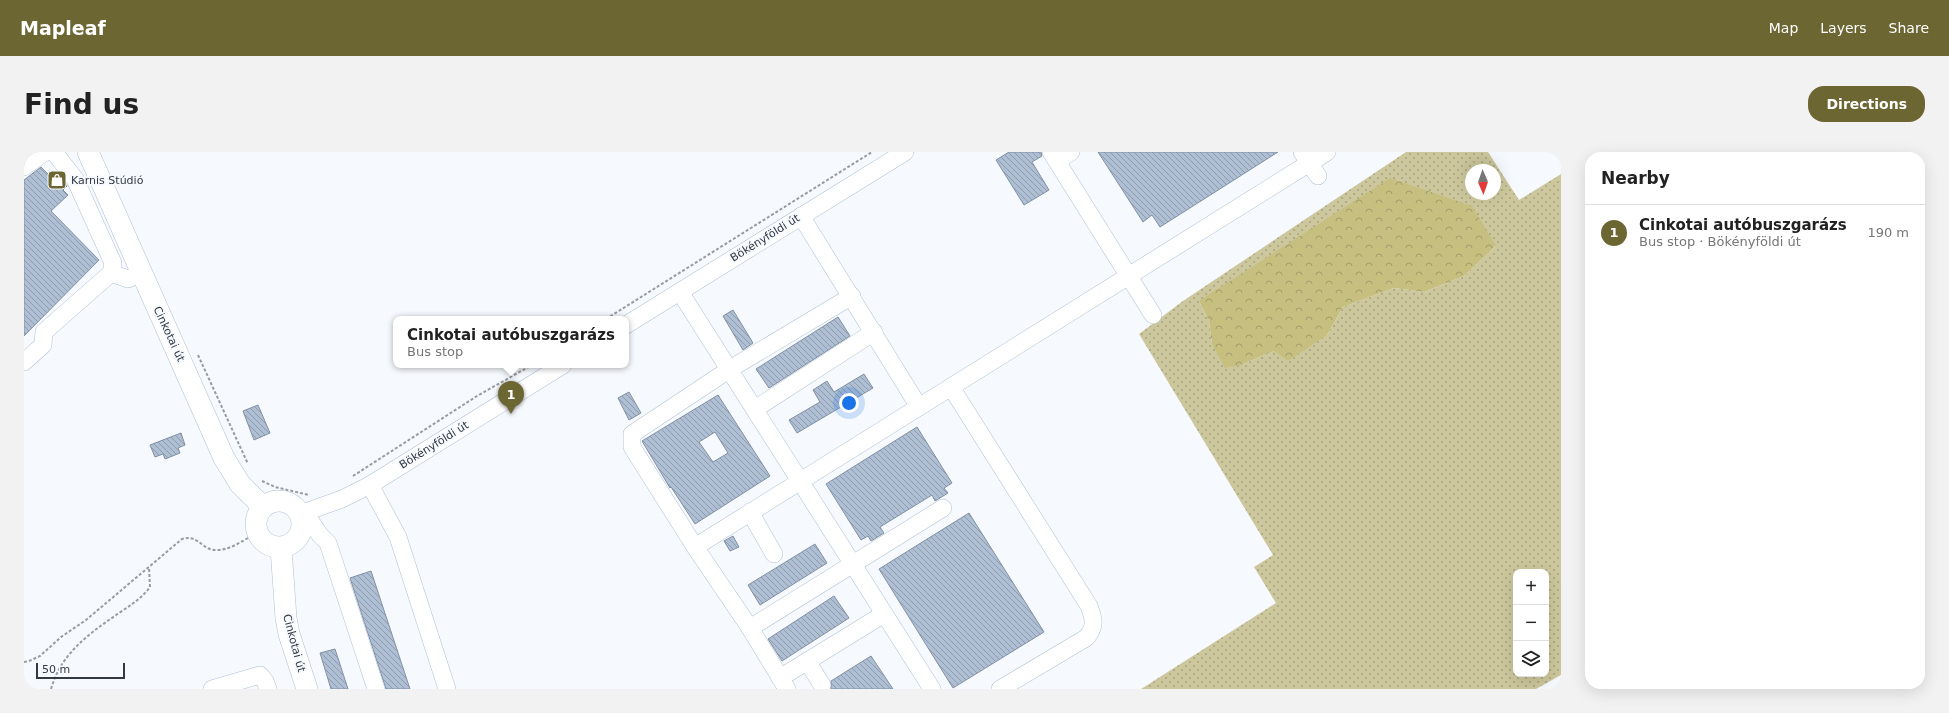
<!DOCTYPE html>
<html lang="en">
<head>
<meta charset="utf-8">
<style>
	:root { --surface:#fff; --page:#f2f2f2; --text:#222; --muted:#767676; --line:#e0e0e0; --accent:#6c6632 }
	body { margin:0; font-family:"DejaVu Sans",sans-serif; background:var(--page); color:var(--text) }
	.controls { position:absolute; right:12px; bottom:12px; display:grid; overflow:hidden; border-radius:8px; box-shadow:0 4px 16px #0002 }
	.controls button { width:36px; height:36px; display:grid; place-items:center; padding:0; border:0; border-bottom:1px solid var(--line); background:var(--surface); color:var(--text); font:20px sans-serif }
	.compass { position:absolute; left:1441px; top:12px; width:36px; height:36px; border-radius:50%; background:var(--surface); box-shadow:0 4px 16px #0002; rotate:178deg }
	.scale { position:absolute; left:12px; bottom:10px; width:89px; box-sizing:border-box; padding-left:4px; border:2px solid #323941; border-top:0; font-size:11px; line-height:14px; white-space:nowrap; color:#323941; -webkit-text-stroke:3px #f6f9fe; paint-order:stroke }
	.you { position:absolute; left:825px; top:251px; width:14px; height:14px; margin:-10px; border:3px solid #fff; border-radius:50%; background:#1a73e8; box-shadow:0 0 0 6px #1a73e833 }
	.badge { display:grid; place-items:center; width:26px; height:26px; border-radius:50%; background:var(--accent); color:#fff; font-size:13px; font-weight:700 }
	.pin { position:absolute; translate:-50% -33px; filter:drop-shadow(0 1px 2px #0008) }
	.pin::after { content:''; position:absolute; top:21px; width:14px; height:12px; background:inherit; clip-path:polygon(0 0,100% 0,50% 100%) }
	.popup { position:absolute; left:369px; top:164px; width:236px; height:52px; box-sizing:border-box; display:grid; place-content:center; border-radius:8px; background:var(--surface); filter:drop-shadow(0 1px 3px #0005); font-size:13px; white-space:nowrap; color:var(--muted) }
	.popup b { font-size:15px; color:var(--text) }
	.popup::after { content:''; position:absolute; left:50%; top:100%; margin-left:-8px; border:8px solid transparent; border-top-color:var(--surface) }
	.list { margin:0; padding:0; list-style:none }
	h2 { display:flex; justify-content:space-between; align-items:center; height:52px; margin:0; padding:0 16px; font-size:17px }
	h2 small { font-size:13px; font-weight:400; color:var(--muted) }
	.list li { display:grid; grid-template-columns:26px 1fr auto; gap:12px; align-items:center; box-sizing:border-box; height:56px; padding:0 16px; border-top:1px solid var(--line) }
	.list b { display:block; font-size:15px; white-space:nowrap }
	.list p { margin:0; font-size:13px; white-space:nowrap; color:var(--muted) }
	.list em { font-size:13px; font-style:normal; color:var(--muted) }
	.icon { flex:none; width:22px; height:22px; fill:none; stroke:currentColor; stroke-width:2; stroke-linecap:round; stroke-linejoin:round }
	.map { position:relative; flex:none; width:1537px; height:537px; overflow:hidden; border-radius:16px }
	header { display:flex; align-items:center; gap:24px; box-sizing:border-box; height:56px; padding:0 20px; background:var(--accent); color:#fff }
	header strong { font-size:19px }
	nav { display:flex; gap:22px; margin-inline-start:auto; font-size:14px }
	.intro { display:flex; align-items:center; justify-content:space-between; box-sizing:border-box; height:96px; padding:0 24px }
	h1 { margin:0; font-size:28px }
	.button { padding:10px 18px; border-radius:16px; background:var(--accent); color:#fff; font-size:14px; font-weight:700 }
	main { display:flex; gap:24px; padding:0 24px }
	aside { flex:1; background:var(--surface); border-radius:16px; box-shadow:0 4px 16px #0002 }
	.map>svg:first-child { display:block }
	.grass { fill:url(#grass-dots); fill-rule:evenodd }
	.forest { fill:url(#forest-crowns) }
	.building { fill:url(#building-back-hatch); stroke:#8190a4; fill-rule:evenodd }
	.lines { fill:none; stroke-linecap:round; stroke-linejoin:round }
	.minor-casing { stroke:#b0c0d5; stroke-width:18 }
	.major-casing { stroke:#b0c0d5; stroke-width:22 }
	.path { stroke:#979ca2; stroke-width:2; stroke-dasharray:3 2; stroke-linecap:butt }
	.minor { stroke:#fff; stroke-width:17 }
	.major { stroke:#fff; stroke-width:21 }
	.labels { text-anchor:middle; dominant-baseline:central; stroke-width:4; stroke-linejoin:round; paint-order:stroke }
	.poi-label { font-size:11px; fill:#323941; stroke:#f6f9fe; text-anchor:start }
	.street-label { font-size:11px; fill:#323941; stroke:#f6f9fe }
</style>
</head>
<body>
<header>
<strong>Mapleaf</strong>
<nav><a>Map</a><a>Layers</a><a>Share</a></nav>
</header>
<div class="intro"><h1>Find us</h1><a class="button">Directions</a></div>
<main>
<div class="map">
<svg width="1537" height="537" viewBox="0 0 1537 537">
	<defs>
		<pattern id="grass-dots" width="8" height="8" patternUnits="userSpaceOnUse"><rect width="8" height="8" fill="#ccc79c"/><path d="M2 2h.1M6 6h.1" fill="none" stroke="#a6a381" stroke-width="1.8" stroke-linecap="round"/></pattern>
		<pattern id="forest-crowns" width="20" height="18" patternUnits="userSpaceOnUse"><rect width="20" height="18" fill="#c7bf80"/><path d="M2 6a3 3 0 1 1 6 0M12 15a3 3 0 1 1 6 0" fill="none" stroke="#a29c6a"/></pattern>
		<pattern id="building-back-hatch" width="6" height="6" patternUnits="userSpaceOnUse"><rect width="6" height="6" fill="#afbfd3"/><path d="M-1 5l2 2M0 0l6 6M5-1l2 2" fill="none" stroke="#8f9cad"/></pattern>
	</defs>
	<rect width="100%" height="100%" fill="#f6f9fe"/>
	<path class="grass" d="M1382 0H1464L1495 48 1537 22V523L1512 537H1117L1252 451 1230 415 1249 403 1115 182 1159 149ZM1447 18H1471V42H1447ZM1472 94 1440 124 1400 140 1370 136 1319 155 1303 183 1250 199 1217 213 1188 192 1185 169 1175 149ZM1492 420H1522V522H1492Z"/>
	<polygon class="forest" points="1366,26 1448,54 1472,94 1440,124 1400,140 1370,136 1319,155 1303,183 1264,209 1250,199 1217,213 1201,216 1188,192 1185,169 1175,149"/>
	<g class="building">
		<polygon points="985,0 1017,0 1018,4 1008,10 1025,38 1000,53 972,8"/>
		<polygon points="1074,0 1254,0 1136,75 1128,63 1119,70"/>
		<polygon points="17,15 30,28 35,23 43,34 39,38 44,43 27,59 75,108 0,184 0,28"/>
		<polygon points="709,158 729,191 719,198 699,164"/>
		<polygon points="814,165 826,184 745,236 732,217"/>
		<polygon points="840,222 849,236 773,281 765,268 796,250 789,238 803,229 810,240"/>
		<polygon points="605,240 617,261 605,268 594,246"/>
		<path d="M694 243 746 324 671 372 647 335 646 336 618 289ZM691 280 704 301 689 310 675 290Z"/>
		<polygon points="234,253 246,281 230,288 219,259"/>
		<polygon points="893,275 928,331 920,336 924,341 911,349 908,343 856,375 860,381 847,389 844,384 837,388 802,332"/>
		<polygon points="157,281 161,293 154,296 156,301 141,307 139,302 131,305 126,293"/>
		<polygon points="945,361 1020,480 929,536 855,417"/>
		<polygon points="709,384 715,395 706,399 700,389"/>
		<polygon points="791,392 803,411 736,453 724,433"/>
		<polygon points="347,419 386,537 362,537 326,426"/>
		<polygon points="810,444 825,466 758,509 744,487"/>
		<polygon points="311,497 324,537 307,537 296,501"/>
		<polygon points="847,504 869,537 807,537 807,529"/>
	</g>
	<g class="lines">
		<defs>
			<g id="minor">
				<polyline points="1027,0 1129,163"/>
				<polyline points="1278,0 1294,24"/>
				<polyline points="1033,9 1047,0"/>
				<polyline points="0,15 21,0"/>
				<polyline points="777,64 895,255"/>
				<polyline points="87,121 104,127 117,121"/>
				<polyline points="656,140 908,537"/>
				<polyline points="602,173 881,0"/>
				<polyline points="0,210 19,193 20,180 87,121 89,111 51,27 30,0"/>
				<path d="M927 235 1065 454C1070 467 1072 475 1062 486L976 537"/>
				<polyline points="731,257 850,180"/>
				<polyline points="346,333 374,385 423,537"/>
				<polyline points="726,360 750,402"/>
				<polyline points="281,361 296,383 304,391 352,537"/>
				<polyline points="276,362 318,347 346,333 539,213"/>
				<polyline points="671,395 608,295 608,282 706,217 828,144"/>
				<polyline points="726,476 919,356"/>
				<polyline points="783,509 798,533"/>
				<polyline points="756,526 860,462"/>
				<polyline points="188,537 236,523 241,529 244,537"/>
				<polyline points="763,537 726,476 671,395 1303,0"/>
			</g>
			<g id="major">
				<polyline points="64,0 200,306 216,332 239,355"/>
				<circle cx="255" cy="372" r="23"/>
				<polyline points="257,396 262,466 265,482 283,537"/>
			</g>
		</defs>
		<use href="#minor" class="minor-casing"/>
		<use href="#major" class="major-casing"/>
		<g class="path">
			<polyline points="582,167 848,0"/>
			<polyline points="174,203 224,312"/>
			<polyline points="329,324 453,244 508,213"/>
			<polyline points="238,329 251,335 285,343"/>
			<path d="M0 510 5 509 16 504 37 485 62 468 158 387C175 382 178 399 193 398 207 398 221 387 233 381"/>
			<path d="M27 537C37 501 66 481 95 461 107 453 118 446 126 435L125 415"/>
		</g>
		<use href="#minor" class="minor"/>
		<use href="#major" class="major"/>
	</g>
	<defs>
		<symbol id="shop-square" viewBox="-11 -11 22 22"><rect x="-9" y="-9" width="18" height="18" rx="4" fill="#6c6632" stroke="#f6f9fe"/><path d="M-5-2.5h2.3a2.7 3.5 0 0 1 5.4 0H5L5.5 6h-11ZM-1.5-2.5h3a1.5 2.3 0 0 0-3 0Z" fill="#fff"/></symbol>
	</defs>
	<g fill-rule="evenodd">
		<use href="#shop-square" x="22" y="17" width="22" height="22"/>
	</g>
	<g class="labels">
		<g class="poi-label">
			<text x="47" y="28">Karnis Stúdió</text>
		</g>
		<g class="street-label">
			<text transform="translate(741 86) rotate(-32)">Bökényföldi út</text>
			<text transform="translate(145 182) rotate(65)">Cinkotai út</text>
			<text transform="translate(410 293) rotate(-32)">Bökényföldi út</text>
			<text transform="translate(270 491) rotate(75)">Cinkotai út</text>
		</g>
	</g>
</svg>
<div class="controls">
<button>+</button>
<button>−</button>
<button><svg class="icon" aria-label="layers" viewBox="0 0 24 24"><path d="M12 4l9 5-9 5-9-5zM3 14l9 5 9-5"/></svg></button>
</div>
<svg class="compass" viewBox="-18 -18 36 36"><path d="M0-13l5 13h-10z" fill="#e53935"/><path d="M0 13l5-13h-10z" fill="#767676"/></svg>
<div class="scale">50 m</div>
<div class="you"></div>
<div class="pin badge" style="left:487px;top:262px">1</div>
<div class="popup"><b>Cinkotai autóbuszgarázs</b>Bus stop</div>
</div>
<aside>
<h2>Nearby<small></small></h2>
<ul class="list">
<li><span class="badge">1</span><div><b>Cinkotai autóbuszgarázs</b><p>Bus stop · Bökényföldi út</p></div><em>190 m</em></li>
</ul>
</aside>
</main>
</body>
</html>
